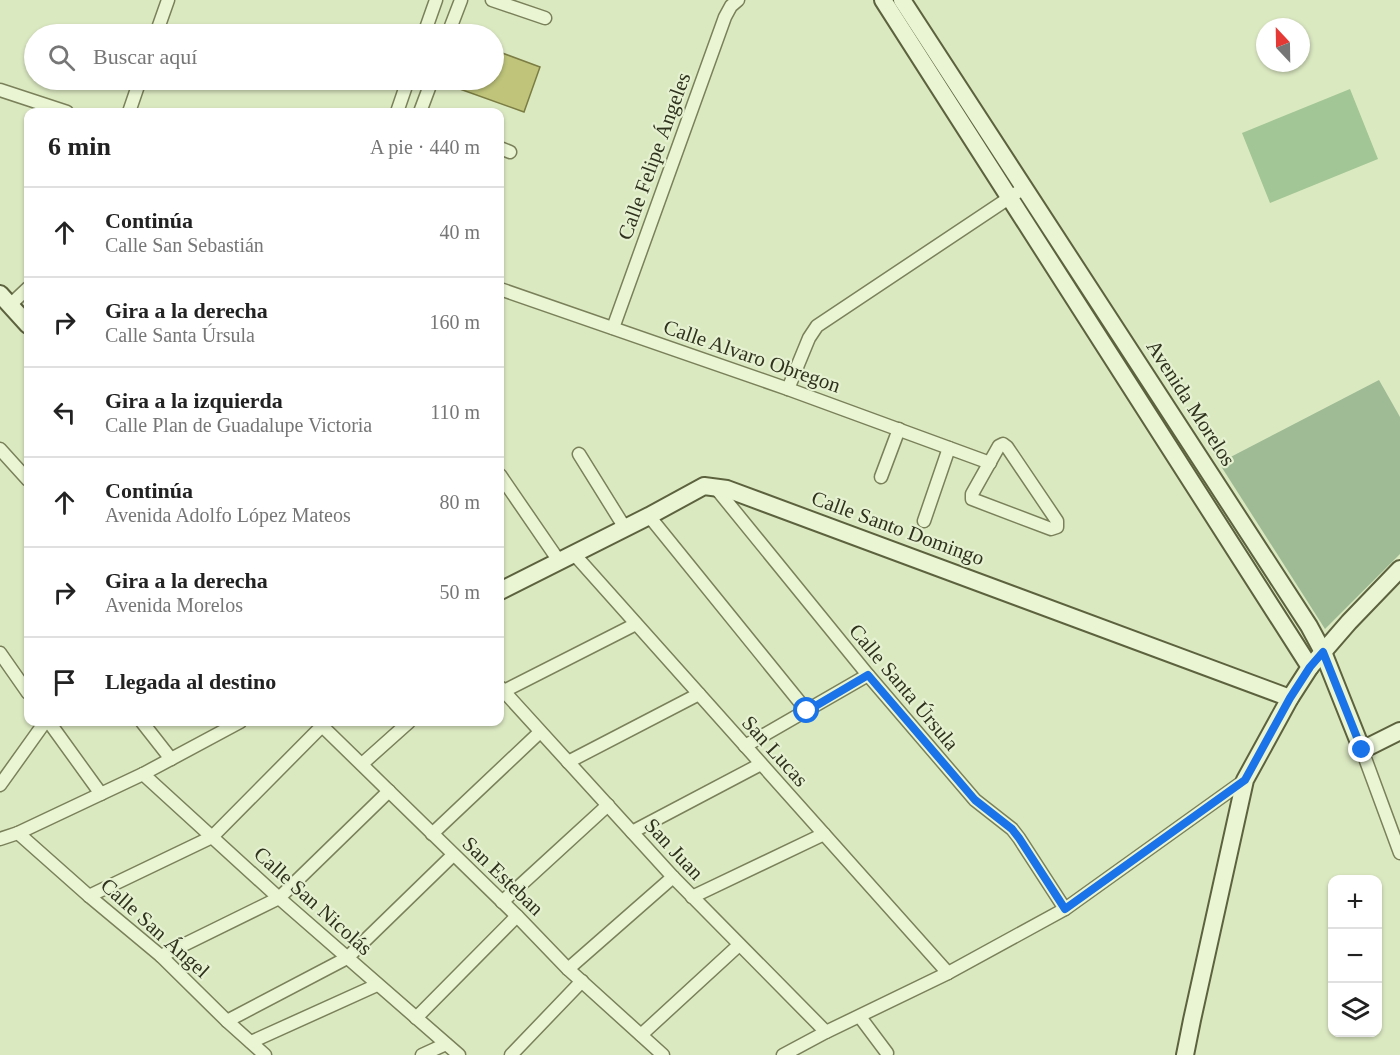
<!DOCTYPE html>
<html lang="es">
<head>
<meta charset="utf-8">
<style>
	:root { --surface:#fff; --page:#f6f6f6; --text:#222; --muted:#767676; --line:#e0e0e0 }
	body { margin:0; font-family:"Times New Roman",serif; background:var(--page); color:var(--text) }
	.controls { position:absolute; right:18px; bottom:18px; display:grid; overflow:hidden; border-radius:12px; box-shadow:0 2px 4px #0004 }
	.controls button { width:54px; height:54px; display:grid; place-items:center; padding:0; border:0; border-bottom:2px solid var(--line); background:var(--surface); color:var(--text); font:30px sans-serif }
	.compass { position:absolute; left:1256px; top:18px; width:54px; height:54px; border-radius:50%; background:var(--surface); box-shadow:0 2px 4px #0004; rotate:338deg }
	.stop { position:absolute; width:18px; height:18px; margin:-14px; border:4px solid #1a73e8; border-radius:50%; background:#fff }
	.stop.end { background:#1a73e8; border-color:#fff; box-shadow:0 2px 6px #0008 }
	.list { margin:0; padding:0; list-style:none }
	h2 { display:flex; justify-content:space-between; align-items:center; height:78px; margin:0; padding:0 24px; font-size:26px }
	h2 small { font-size:20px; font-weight:400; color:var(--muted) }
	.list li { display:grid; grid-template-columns:39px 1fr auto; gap:18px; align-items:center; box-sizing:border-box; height:90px; padding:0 24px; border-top:2px solid var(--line) }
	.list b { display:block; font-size:22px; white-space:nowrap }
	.list p { margin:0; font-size:20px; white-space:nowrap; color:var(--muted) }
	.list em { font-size:20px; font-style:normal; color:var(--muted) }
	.icon { flex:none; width:33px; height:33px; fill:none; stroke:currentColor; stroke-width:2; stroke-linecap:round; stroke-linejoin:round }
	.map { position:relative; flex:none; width:1400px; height:1055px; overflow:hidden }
	.search { position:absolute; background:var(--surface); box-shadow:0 2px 4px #0004; left:24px; top:24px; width:480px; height:66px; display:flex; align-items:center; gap:15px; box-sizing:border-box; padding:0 21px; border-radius:33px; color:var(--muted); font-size:22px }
	.panel { position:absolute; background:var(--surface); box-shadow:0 2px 4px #0004; left:24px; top:108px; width:480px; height:618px; border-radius:12px }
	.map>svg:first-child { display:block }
	.green { fill:#a2c696 }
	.cemetery { fill:#9ebb95 }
	.building { fill:#bfc47a; stroke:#7b7d43; stroke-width:1.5 }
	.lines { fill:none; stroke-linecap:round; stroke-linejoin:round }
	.street-casing { stroke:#7a815a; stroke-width:15 }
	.secondary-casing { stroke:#5d623e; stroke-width:20 }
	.street { stroke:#e9f5d3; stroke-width:12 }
	.secondary { stroke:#e9f5d3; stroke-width:16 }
	.route { stroke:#1a73e8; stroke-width:8 }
	.labels { text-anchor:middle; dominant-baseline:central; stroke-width:4.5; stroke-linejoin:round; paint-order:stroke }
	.street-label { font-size:21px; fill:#2f321d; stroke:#e5f1d0 }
</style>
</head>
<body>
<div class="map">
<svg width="1400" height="1055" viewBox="0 0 1400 1055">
	<rect width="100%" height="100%" fill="#dbe9c1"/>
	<polygon class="green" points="1350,89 1378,159 1270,203 1242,133"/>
	<polygon class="cemetery" points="1379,380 1400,417 1400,554 1325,629 1219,463"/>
	<polygon class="building" points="494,50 540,67 524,112 457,88 460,80 494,80"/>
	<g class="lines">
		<defs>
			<g id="street">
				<polyline points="492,0 545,18"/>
				<polyline points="156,34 168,0"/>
				<polyline points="424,34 436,0"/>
				<polyline points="448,34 461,0"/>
				<polyline points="0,90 67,112"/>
				<polyline points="129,112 140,80"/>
				<polyline points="397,112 408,80"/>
				<polyline points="420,112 432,80"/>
				<polyline points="500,148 510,152"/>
				<polyline points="500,289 788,389 990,463"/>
				<polyline points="10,305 28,288"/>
				<polyline points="613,328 725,17 731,6 738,0"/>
				<polyline points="788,389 809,338 817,326 1024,188"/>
				<polygon points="1003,444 1007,447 1057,521 1057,527 1051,529 972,499 972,494 999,446"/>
				<polyline points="0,449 28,480"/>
				<polyline points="579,454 625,528"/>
				<polyline points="500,475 559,561"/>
				<polyline points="881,477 899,429"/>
				<polyline points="715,487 868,675 975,800 1012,829 1019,838 1065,909"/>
				<polyline points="649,516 807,711"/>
				<polyline points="924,521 949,448"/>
				<polyline points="574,554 948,973"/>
				<polyline points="0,653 28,693"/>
				<polyline points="500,687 673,877 826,1032"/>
				<polyline points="504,691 636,624"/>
				<polyline points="49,722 101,794"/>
				<polyline points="142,722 171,759"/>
				<polyline points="318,722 517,916 568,969 663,1055"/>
				<polyline points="745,746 868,675"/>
				<polyline points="1362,750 1400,853"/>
				<polyline points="568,762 699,694"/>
				<polyline points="362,764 409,722"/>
				<polyline points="143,774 279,898 459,1055"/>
				<polyline points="0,785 45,722"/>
				<polyline points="632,832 761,764"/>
				<polyline points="18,833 89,896 161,956 227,1021 265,1055"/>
				<polyline points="432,834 540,732"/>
				<polyline points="0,839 18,833 143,774 240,722"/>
				<polyline points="89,896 212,837 322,726"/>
				<polyline points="692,897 824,834"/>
				<polyline points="502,902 608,805"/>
				<polyline points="161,956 279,898 389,791"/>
				<polyline points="568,969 673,877"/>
				<polyline points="860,1017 887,1053"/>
				<polyline points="416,1018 517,916"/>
				<polyline points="227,1021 347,958 453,855"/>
				<polyline points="641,1035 739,945"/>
				<polyline points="251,1042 377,985"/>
				<polyline points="422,1055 446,1044"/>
				<polyline points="511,1055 582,981"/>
				<polyline points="783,1055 826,1032 948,973 1065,909 1245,780"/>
			</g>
			<g id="secondary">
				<polyline points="883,0 1310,667"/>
				<polyline points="902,0 1309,626 1323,652 1362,750 1400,731"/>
				<polyline points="0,294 28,325"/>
				<polyline points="500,591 649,516 704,486 727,489 1290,698"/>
				<polyline points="1185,1055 1192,1020 1245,780 1290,698 1310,667 1349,622 1400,569"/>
			</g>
		</defs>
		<use href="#street" class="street-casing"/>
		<use href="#secondary" class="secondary-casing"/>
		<use href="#street" class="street"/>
		<use href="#secondary" class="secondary"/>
	</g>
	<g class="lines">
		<polyline class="route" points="807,711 868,675 975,800 1012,829 1019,838 1065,909 1245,780 1290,698 1310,667 1323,652 1362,750"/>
	</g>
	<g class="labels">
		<g class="street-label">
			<text transform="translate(654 156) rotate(-70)">Calle Felipe Ángeles</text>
			<text transform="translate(752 356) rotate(19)">Calle Alvaro Obregon</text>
			<text transform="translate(1191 403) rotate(57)">Avenida Morelos</text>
			<text transform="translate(898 528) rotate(20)">Calle Santo Domingo</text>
			<text transform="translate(904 687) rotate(50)">Calle Santa Úrsula</text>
			<text transform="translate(775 751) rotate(48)">San Lucas</text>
			<text transform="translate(674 849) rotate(47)">San Juan</text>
			<text transform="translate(503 876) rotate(44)">San Esteban</text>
			<text transform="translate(313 901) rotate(42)">Calle San Nicolás</text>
			<text transform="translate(155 928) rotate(42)">Calle San Ángel</text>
		</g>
	</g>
</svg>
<div class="controls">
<button>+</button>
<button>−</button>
<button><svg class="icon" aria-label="layers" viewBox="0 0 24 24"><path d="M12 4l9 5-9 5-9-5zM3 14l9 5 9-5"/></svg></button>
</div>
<svg class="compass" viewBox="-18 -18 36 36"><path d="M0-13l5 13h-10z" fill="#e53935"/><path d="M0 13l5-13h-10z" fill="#767676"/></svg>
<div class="stop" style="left:807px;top:711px"></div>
<div class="stop end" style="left:1362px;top:750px"></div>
<div class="search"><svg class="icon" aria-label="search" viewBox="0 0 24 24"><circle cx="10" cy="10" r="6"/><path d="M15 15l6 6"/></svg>Buscar aquí</div>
<section class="panel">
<h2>6 min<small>A pie · 440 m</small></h2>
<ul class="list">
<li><svg class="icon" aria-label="ahead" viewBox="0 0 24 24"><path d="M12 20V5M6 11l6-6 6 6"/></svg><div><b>Continúa</b><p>Calle San Sebastián</p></div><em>40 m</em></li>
<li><svg class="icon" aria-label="right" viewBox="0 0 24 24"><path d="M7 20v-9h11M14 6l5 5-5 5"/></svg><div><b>Gira a la derecha</b><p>Calle Santa Úrsula</p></div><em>160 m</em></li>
<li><svg class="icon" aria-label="left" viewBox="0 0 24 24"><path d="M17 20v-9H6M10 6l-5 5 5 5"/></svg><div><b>Gira a la izquierda</b><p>Calle Plan de Guadalupe Victoria</p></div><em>110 m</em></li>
<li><svg class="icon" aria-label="ahead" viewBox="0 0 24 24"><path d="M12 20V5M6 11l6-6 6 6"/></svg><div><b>Continúa</b><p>Avenida Adolfo López Mateos</p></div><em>80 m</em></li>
<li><svg class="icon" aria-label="right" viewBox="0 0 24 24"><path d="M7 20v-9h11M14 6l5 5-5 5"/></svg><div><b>Gira a la derecha</b><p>Avenida Morelos</p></div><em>50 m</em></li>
<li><svg class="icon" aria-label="arrive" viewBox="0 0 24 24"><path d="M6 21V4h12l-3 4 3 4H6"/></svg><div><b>Llegada al destino</b></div></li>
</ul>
</section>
</div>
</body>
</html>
